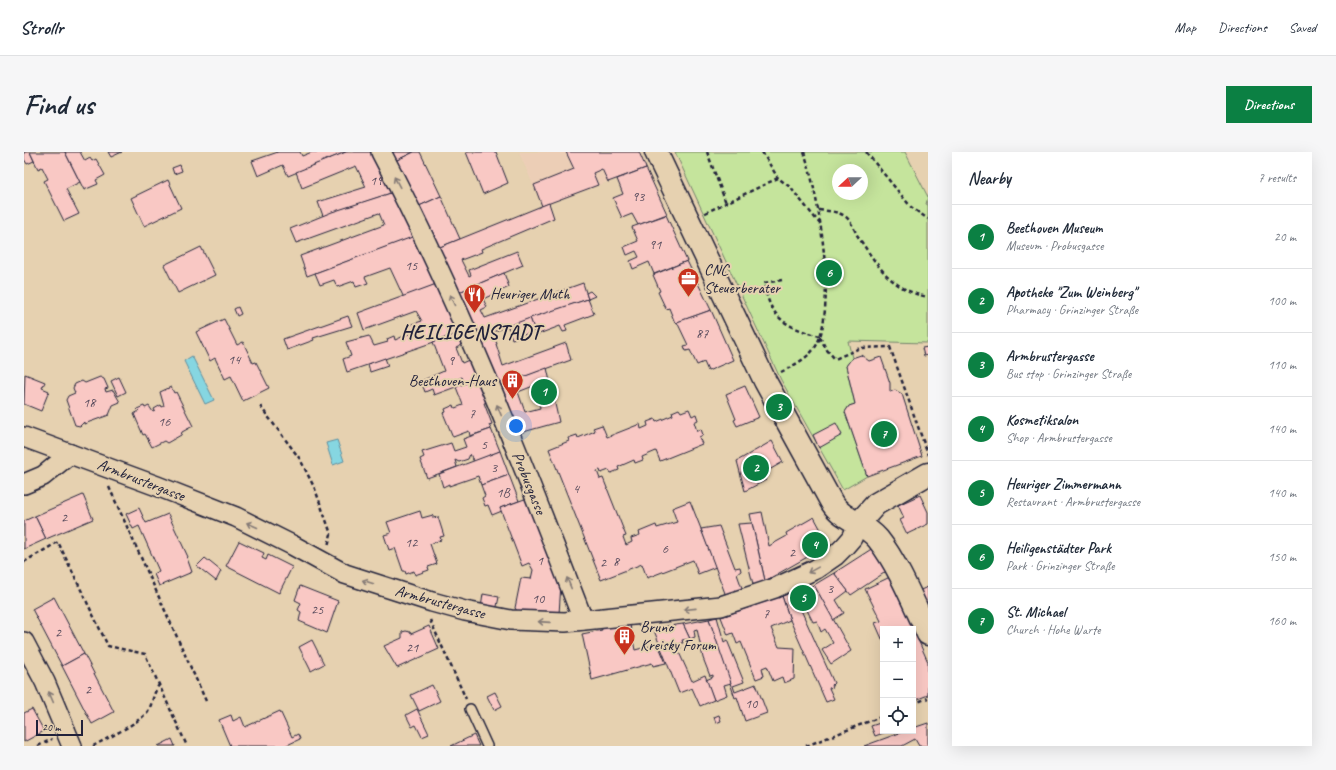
<!DOCTYPE html>
<html lang="en">
<head>
<meta charset="utf-8">
<style>
	:root { --surface:#fff; --page:#f6f6f7; --text:#1f2937; --muted:#747a83; --line:#e0e1e3; --accent:#0b8043 }
	body { margin:0; font-family:Caveat,sans-serif; background:var(--page); color:var(--text) }
	.controls { position:absolute; right:12px; bottom:12px; display:grid; overflow:hidden; border-radius:0px; box-shadow:0 4px 16px #0002 }
	.controls button { width:36px; height:36px; display:grid; place-items:center; padding:0; border:0; border-bottom:1px solid var(--line); background:var(--surface); color:var(--text); font:20px sans-serif }
	.compass { position:absolute; left:808px; top:12px; width:36px; height:36px; border-radius:50%; background:var(--surface); box-shadow:0 4px 16px #0002; rotate:248deg }
	.scale { position:absolute; left:12px; bottom:10px; width:47px; box-sizing:border-box; padding-left:4px; border:2px solid #22223b; border-top:0; font-size:11px; line-height:14px; white-space:nowrap; color:#22223b; -webkit-text-stroke:3px #e6d1b0; paint-order:stroke }
	.you { position:absolute; left:492px; top:274px; width:14px; height:14px; margin:-10px; border:3px solid #fff; border-radius:50%; background:#1a73e8; box-shadow:0 0 0 6px #1a73e833 }
	.badge { display:grid; place-items:center; width:26px; height:26px; border-radius:50%; background:var(--accent); color:#fff; font-size:13px; font-weight:700 }
	.pin { position:absolute; translate:-50% -50%; border:2px solid #fff; box-shadow:0 1px 4px #0006 }
	.list { margin:0; padding:0; list-style:none }
	h2 { display:flex; justify-content:space-between; align-items:center; height:52px; margin:0; padding:0 16px; font-size:17px }
	h2 small { font-size:13px; font-weight:400; color:var(--muted) }
	.list li { display:grid; grid-template-columns:26px 1fr auto; gap:12px; align-items:center; box-sizing:border-box; height:64px; padding:0 16px; border-top:1px solid var(--line) }
	.list b { display:block; font-size:15px; white-space:nowrap }
	.list p { margin:0; font-size:13px; white-space:nowrap; color:var(--muted) }
	.list em { font-size:13px; font-style:normal; color:var(--muted) }
	.icon { flex:none; width:22px; height:22px; fill:none; stroke:currentColor; stroke-width:2; stroke-linecap:round; stroke-linejoin:round }
	.map { position:relative; flex:none; width:904px; height:594px; overflow:hidden; border-radius:0px }
	header { display:flex; align-items:center; gap:24px; box-sizing:border-box; height:56px; padding:0 20px; background:var(--surface); border-bottom:1px solid var(--line) }
	header strong { font-size:19px }
	nav { display:flex; gap:22px; margin-inline-start:auto; font-size:14px }
	.intro { display:flex; align-items:center; justify-content:space-between; box-sizing:border-box; height:96px; padding:0 24px }
	h1 { margin:0; font-size:28px }
	.button { padding:10px 18px; border-radius:0px; background:var(--accent); color:#fff; font-size:14px; font-weight:700 }
	main { display:flex; gap:24px; padding:0 24px }
	aside { flex:1; background:var(--surface); border-radius:0px; box-shadow:0 4px 16px #0002 }
	.map>svg:first-child { display:block }
	.built { fill:#ecceb6 }
	.green { fill:#c5e49c; stroke:#74836c; fill-rule:evenodd }
	.water { fill:#86d6e1; stroke:#5e8e9f }
	.building { fill:#f9c8c4; stroke:#22223b; fill-rule:evenodd }
	.lines { fill:none; stroke-linecap:round; stroke-linejoin:round }
	.lane-casing { stroke:#22223b; stroke-width:12 }
	.street-casing { stroke:#22223b; stroke-width:22 }
	.secondary-casing { stroke:#22223b; stroke-width:25 }
	.path { stroke:#22223b; stroke-width:2.5; stroke-dasharray:4 3; stroke-linecap:butt }
	.lane { stroke:#e6d1b0; stroke-width:9 }
	.street { stroke:#e6d1b0; stroke-width:19 }
	.secondary { stroke:#e6d1b0; stroke-width:22 }
	.oneway { stroke:#847a76 }
	.labels { text-anchor:middle; dominant-baseline:central; stroke-width:4; stroke-linejoin:round; paint-order:stroke }
	.number-label { font-size:14px; fill:#584c5d }
	.poi-label { font-size:16px; fill:#22223b; stroke:#e6d1b0; text-anchor:start }
	.street-label { font-size:16px; fill:#22223b; stroke:#e6d1b0 }
	.district-label { font-size:20px; font-weight:bold; letter-spacing:1px; fill:#22223b; stroke:#e6d1b0 }
</style>
</head>
<body>
<header>
<strong>Strollr</strong>
<nav><a>Map</a><a>Directions</a><a>Saved</a></nav>
</header>
<div class="intro"><h1>Find us</h1><a class="button">Directions</a></div>
<main>
<div class="map">
<svg width="904" height="594" viewBox="0 0 904 594">
	<rect width="100%" height="100%" fill="#e6d1b0"/>
	<filter id="ink" filterUnits="userSpaceOnUse"><feTurbulence type="fractalNoise" baseFrequency=".025" numOctaves="2"/><feDisplacementMap in="SourceGraphic" scale="8" xChannelSelector="R" yChannelSelector="G"/><feConvolveMatrix kernelMatrix="1 2 1 2 8 2 1 2 1" color-interpolation-filters="sRGB"/></filter>
	<g filter="url(#ink)">
		<polygon class="built" points="495,0 615,0 622,16 518,54"/>
		<path class="green" d="M651 0H881L904 45 902 52 904 53V191L824 189 828 206 822 214 831 252 825 254 821 260 843 324 819 338 757 228ZM814 18H838V42H814Z"/>
		<g class="water">
			<polygon points="168,204 190,248 181,252 160,209"/>
			<polygon points="313,288 320,309 309,313 302,291"/>
		</g>
		<g class="building">
			<polygon points="0,0 6,0 10,9 3,12 0,7"/>
			<polygon points="6,0 41,0 56,30 42,37 55,62 40,69 20,29 24,27 18,15 14,17"/>
			<polygon points="41,0 56,0 61,9 66,6 68,9 72,7 81,23 72,28 74,32 60,38"/>
			<polygon points="84,0 98,0 87,5"/>
			<polygon points="254,0 276,0 278,4 288,0 322,0 264,24 259,13 234,24 228,9"/>
			<polygon points="322,0 352,0 370,40 299,64 294,50 342,35 332,14 278,36 272,20"/>
			<polygon points="367,0 390,0 371,9"/>
			<polygon points="390,0 396,0 417,44 393,55 371,9"/>
			<polygon points="442,0 472,0 484,31 459,42"/>
			<polygon points="542,0 615,0 622,16 584,30 578,17 569,21 574,33 518,54 510,33 550,17"/>
			<polygon points="156,13 158,19 150,22 148,16"/>
			<polygon points="622,16 643,62 614,73 608,62 598,66 589,46 599,42 593,27"/>
			<polygon points="144,28 157,56 120,74 107,46"/>
			<polygon points="373,39 393,84 283,124 276,104 360,73 355,61 272,91 266,77 308,60"/>
			<polygon points="417,44 436,87 411,97 393,55"/>
			<polygon points="525,51 530,66 457,97 458,100 437,108 445,124 447,123 445,118 493,99 499,113 433,141 411,97"/>
			<polygon points="642,63 663,109 630,122 625,110 609,117 606,109 615,105 612,99 603,103 600,95 614,89 608,75"/>
			<polygon points="391,84 415,131 380,146 366,116 341,125 344,131 332,135 330,129 313,135 310,128 296,133 291,121"/>
			<polygon points="177,95 191,123 154,141 140,113"/>
			<polygon points="663,109 687,158 651,171 645,156 642,157 634,140 636,139 629,123"/>
			<polygon points="480,121 485,135 459,147 463,155 457,158 461,166 559,131 564,147 454,185 433,141"/>
			<polygon points="415,131 436,181 323,220 319,207 327,204 322,190 345,184 350,194 364,190 363,187 370,184 371,188 387,181 385,173 398,169 392,159 340,178 334,161"/>
			<polygon points="566,139 571,144 564,147 562,141"/>
			<polygon points="564,147 570,162 541,173 543,179 539,180 536,174 512,183 506,166"/>
			<polygon points="214,155 217,162 213,164 210,157"/>
			<polygon points="687,158 709,208 684,219 680,210 673,213 666,198 662,199 660,194 664,193 653,170"/>
			<polygon points="324,164 328,174 289,186 290,188 263,198 259,187"/>
			<polygon points="506,166 511,179 488,187 484,174"/>
			<polygon points="200,167 213,193 219,190 229,211 232,210 245,236 219,249 207,224 201,227 191,206 186,209 172,180"/>
			<polygon points="468,180 473,192 472,192 479,214 542,191 547,208 472,235 454,185"/>
			<polygon points="436,181 440,192 432,196 438,211 447,207 455,226 440,232 438,225 434,227 437,233 410,243 408,237 401,240 397,229 420,219 409,190"/>
			<polygon points="904,195 904,203 900,204 898,196"/>
			<polygon points="837,203 845,209 857,205 866,231 866,240 871,238 878,242 898,304 843,324 821,260 825,254 831,252 822,214 828,206"/>
			<polygon points="361,206 364,214 346,220 344,212"/>
			<path d="M523 216 535 270 492 282 472 235ZM512 233 516 256 501 260 494 240Z"/>
			<polygon points="1,222 21,230 18,236 25,239 17,259 0,252"/>
			<polygon points="76,225 80,227 84,236 81,237 82,240 89,238 96,250 89,253 85,263 60,272 60,270 56,274 51,273 42,248 44,244 51,241 49,236 51,232 58,229 61,231"/>
			<polygon points="95,225 102,240 94,244 87,229"/>
			<polygon points="455,226 464,250 460,251 468,272 465,273 467,277 446,284 445,279 429,285 419,261 422,260 421,257 430,253 431,256 439,253 432,235"/>
			<polygon points="721,234 735,265 713,274 710,268 712,267 702,242"/>
			<polygon points="147,235 150,241 152,240 169,274 158,280 157,283 143,291 140,289 128,295 121,282 119,283 110,262 115,259 113,257 120,254 121,256 125,254 129,260 131,259 130,257 137,253 138,255 140,254 136,240"/>
			<polygon points="655,257 657,260 665,257 668,264 672,262 674,268 670,270 673,279 677,277 679,283 675,285 678,292 636,309 632,299 618,305 619,308 611,311 610,308 594,315 595,318 587,321 585,318 577,321 576,318 573,319 576,327 579,326 602,384 599,385 602,393 608,390 607,386 616,383 615,380 632,373 633,376 653,370 648,356 666,349 692,415 674,422 669,408 623,426 618,412 577,428 525,297 545,289 544,286 553,283 554,286 571,279 569,276 578,273 583,285 616,272 617,277 624,274 623,270 631,267 632,270 649,263 648,260"/>
			<polygon points="812,271 818,283 795,296 789,283"/>
			<polygon points="467,277 476,299 450,310 446,302 444,307 435,310 431,308 433,315 403,326 396,307 400,305 398,300 427,291 430,299 442,295 439,287"/>
			<polygon points="748,289 759,310 738,322 742,328 721,339 713,309"/>
			<polygon points="476,299 485,323 457,333 454,324 425,334 425,332 419,335 415,322"/>
			<polygon points="485,323 495,349 476,356 478,359 468,363 464,353 461,354 458,346 461,344 457,333"/>
			<polygon points="59,343 69,367 22,387 11,364"/>
			<polygon points="896,343 904,360 904,372 883,382 876,368 880,366 874,353"/>
			<polygon points="506,345 537,431 535,462 494,460 491,456 497,426 507,427 509,418 505,411 498,414 476,356"/>
			<polygon points="115,356 122,371 144,362 164,405 163,406 168,420 135,434 130,422 135,419 115,374 109,377 102,362"/>
			<polygon points="396,359 398,366 409,363 409,366 414,365 420,384 416,385 417,388 406,392 413,412 404,415 405,418 391,423 390,419 382,422 381,419 379,419 371,396 365,398 360,383 367,381 363,370"/>
			<polygon points="738,360 745,394 763,384 762,381 790,365 803,389 801,395 741,429 726,362"/>
			<polygon points="11,364 22,387 0,397 0,369"/>
			<polygon points="728,371 742,433 730,436 714,372"/>
			<polygon points="695,374 711,416 716,415 717,419 713,422 719,439 702,444 677,377"/>
			<polygon points="215,389 240,401 238,406 242,408 244,403 268,415 255,441 202,414"/>
			<polygon points="849,396 863,419 827,443 810,421"/>
			<polygon points="181,406 197,419 192,429 173,414"/>
			<polygon points="810,421 824,439 812,448 820,461 809,468 790,433"/>
			<polygon points="866,425 904,510 904,543 889,549 889,477 859,477 859,489 851,471 857,469 841,437"/>
			<polygon points="790,433 827,499 807,512 798,498 809,491 801,477 797,480 793,469 789,470 782,456 777,458 810,531 808,533 809,535 805,536 810,547 802,550 766,468 758,444"/>
			<polygon points="276,434 314,449 303,481 275,469 277,460 274,458 277,451 271,448"/>
			<polygon points="904,435 904,460 894,439"/>
			<polygon points="459,442 475,445 472,459 457,456"/>
			<polygon points="758,444 766,468 747,476 755,495 771,496 770,527 760,531 758,525 749,529 743,514 738,516 740,524 732,527 717,490 713,492 709,481 704,483 697,465"/>
			<polygon points="30,445 60,502 38,514 8,457"/>
			<polygon points="693,465 700,490 703,488 720,530 709,534 711,540 732,532 743,561 721,569 713,545 711,546 706,531 685,467"/>
			<polygon points="685,467 707,531 700,533 703,543 690,548 682,528 689,525 689,523 686,524 679,506 673,477 670,478 671,485 666,487 659,472"/>
			<polygon points="594,472 595,475 606,473 611,498 634,492 642,511 629,514 628,511 568,528 558,482 578,478 577,475"/>
			<polygon points="659,472 666,487 658,488 659,491 656,491 657,496 653,496 668,529 681,523 690,548 676,554 668,536 655,541 629,476"/>
			<polygon points="405,474 415,497 373,516 360,494 378,486 378,480 382,479 386,480 387,482"/>
			<polygon points="288,488 300,512 287,519 275,495"/>
			<polygon points="60,502 90,560 68,572 38,514"/>
			<polygon points="408,533 416,549 395,559 387,543"/>
			<polygon points="471,540 478,554 470,558 463,544"/>
			<polygon points="8,557 20,579 0,590 0,561"/>
			<polygon points="393,557 405,582 398,585 392,573 388,575 382,563"/>
			<polygon points="256,559 268,585 274,582 276,587 261,594 206,594 195,568 207,563 209,569 217,565 221,575"/>
			<polygon points="695,563 697,569 692,571 690,565"/>
			<polygon points="859,570 859,579 865,579 851,584 847,574"/>
			<polygon points="904,571 904,594 895,594 891,587 878,594 840,594 881,579 889,579 889,576"/>
			<polygon points="450,583 455,594 427,594"/>
			<polygon points="148,587 151,594 134,594"/>
		</g>
		<g class="lines">
			<defs>
				<polyline id="lane" points="446,557 463,594"/>
				<g id="street">
					<path d="M357 0C436 150 498 309 559 468"/>
					<polyline points="0,285 133,334 212,365 268,393 321,422 408,450 441,459 487,468 541,470 697,454 751,436 792,417 811,404 821,394 828,386 834,372"/>
					<polyline points="0,332 19,324 46,302"/>
					<polyline points="0,490 21,530 48,594"/>
				</g>
				<g id="secondary">
					<path d="M632 0 741 229 808 351C820 369 840 370 854 387 874 412 890 452 904 482"/>
					<polyline points="834,372 852,352 904,322"/>
				</g>
			</defs>
			<use href="#lane" class="lane-casing"/>
			<use href="#street" class="street-casing"/>
			<use href="#secondary" class="secondary-casing"/>
			<g class="path">
				<polyline points="683,0 702,51"/>
				<polyline points="738,0 754,26"/>
				<polyline points="842,0 887,55 904,67"/>
				<path d="M795 58C804 59 814 59 822 65 827 69 830 77 833 83 853 113 867 138 904 145"/>
				<polyline points="681,61 754,26 766,35 796,72"/>
				<path d="M758 128 740 131C746 167 762 175 796 184"/>
				<polyline points="796,185 802,197 811,207 836,196 866,195 904,303"/>
				<path d="M757 220C771 213 788 204 794 190 812 148 795 43 780 0"/>
				<polyline points="511,241 512,245 514,245"/>
				<polyline points="236,254 276,307 291,337 307,382 304,394"/>
				<polyline points="85,335 182,549"/>
				<polyline points="0,410 34,390 84,494 121,502 163,594"/>
				<polyline points="406,468 442,547"/>
				<polyline points="889,552 904,546"/>
				<polyline points="14,594 28,587"/>
				<path d="M69 594C82 587 117 570 124 559 129 551 129 541 135 533"/>
				<polyline points="782,594 859,564"/>
			</g>
			<use href="#lane" class="lane"/>
			<use href="#street" class="street"/>
			<use href="#secondary" class="secondary"/>
		</g>
		<defs><path id="oneway-shaft" d="M-6 0H5M1.5-3L5.5 0L1.5 3" fill="none" stroke-width="1.6" stroke-linecap="round" stroke-linejoin="round"/></defs>
		<g class="oneway">
			<use href="#oneway-shaft" transform="translate(373 30) rotate(-118)"/>
			<use href="#oneway-shaft" transform="translate(428 148) rotate(-115)"/>
			<use href="#oneway-shaft" transform="translate(475 258) rotate(-112)"/>
			<use href="#oneway-shaft" transform="translate(228 373) rotate(-156)"/>
			<use href="#oneway-shaft" transform="translate(789 418) rotate(151)"/>
			<use href="#oneway-shaft" transform="translate(344 430) rotate(-162)"/>
			<use href="#oneway-shaft" transform="translate(545 431) rotate(-112)"/>
			<use href="#oneway-shaft" transform="translate(666 457) rotate(174)"/>
			<use href="#oneway-shaft" transform="translate(520 470) rotate(-176)"/>
			<use href="#oneway-shaft" transform="translate(27 545) rotate(-113)"/>
		</g>
	</g>
	<defs>
		<symbol id="office-pin" viewBox="-11 -11 22 30"><path d="M0 17L-7.5 6A9.5 9.5 0 1 1 7.5 6Z" fill="#c8321e" stroke="#e6d1b0"/><path d="M-6-3h4V-5.5h4V-3h4V5H-6ZM-1-4.5V-3h2v-1.5ZM-6 0V1H6V0Z" fill="#fff"/></symbol>
		<symbol id="restaurant-pin" viewBox="-11 -11 22 30"><path d="M0 17L-7.5 6A9.5 9.5 0 1 1 7.5 6Z" fill="#c8321e" stroke="#e6d1b0"/><path d="M-5-6h1v4h1v-4h1v4h1v-4h1v5L-1.5 .5V6h-2V.5L-5-1ZM5-6V6H3V1.5H1.5Q1.5-4 5-6Z" fill="#fff"/></symbol>
		<symbol id="building-pin" viewBox="-11 -11 22 30"><path d="M0 17L-7.5 6A9.5 9.5 0 1 1 7.5 6Z" fill="#c8321e" stroke="#e6d1b0"/><path d="M-4-6H4V6H1V3H-1V6H-4ZM-2.5-4.3h1.7v1.8h-1.7ZM.8-4.3h1.7v1.8H.8ZM-2.5-1h1.7V.8h-1.7ZM.8-1h1.7V.8H.8Z" fill="#fff"/></symbol>
	</defs>
	<g fill-rule="evenodd">
		<use href="#office-pin" x="652" y="114" width="25" height="34"/>
		<use href="#restaurant-pin" x="438" y="130" width="25" height="34"/>
		<use href="#building-pin" x="476" y="216" width="25" height="34"/>
		<use href="#building-pin" x="588" y="472" width="25" height="34"/>
	</g>
	<g class="labels">
		<g class="number-label">
			<text x="352" y="28">19</text>
			<text x="614" y="44">93</text>
			<text x="631" y="92">91</text>
			<text x="387" y="113">15</text>
			<text x="678" y="181">87</text>
			<text x="210" y="207">14</text>
			<text x="427" y="208">9</text>
			<text x="65" y="250">18</text>
			<text x="448" y="261">7</text>
			<text x="140" y="269">16</text>
			<text x="460" y="292">5</text>
			<text x="470" y="315">3</text>
			<text x="552" y="336">4</text>
			<text x="479" y="340">1B</text>
			<text x="40" y="365">2</text>
			<text x="387" y="390">12</text>
			<text x="641" y="396">6</text>
			<text x="768" y="400">2</text>
			<text x="516" y="408">1</text>
			<text x="592" y="409">8</text>
			<text x="579" y="410">2</text>
			<text x="806" y="436">3</text>
			<text x="514" y="446">10</text>
			<text x="293" y="457">25</text>
			<text x="742" y="461">7</text>
			<text x="34" y="480">2</text>
			<text x="388" y="495">21</text>
			<text x="64" y="537">2</text>
			<text x="727" y="551">10</text>
		</g>
		<g class="poi-label">
			<text x="680" y="118">CNC<tspan x="680" dy="18">Steuerberater</tspan></text>
			<text x="466" y="142">Heuriger Muth</text>
			<text x="472" y="229" text-anchor="end">Beethoven-Haus</text>
			<text x="616" y="475">Bruno<tspan x="616" dy="18">Kreisky Forum</tspan></text>
		</g>
		<g class="street-label">
			<text transform="translate(117 328) rotate(21)">Armbrustergasse</text>
			<text transform="translate(505 331) rotate(68)">Probusgasse</text>
			<text transform="translate(416 450) rotate(15)">Armbrustergasse</text>
		</g>
		<g class="district-label">
			<text x="447" y="180">HEILIGENSTADT</text>
		</g>
	</g>
</svg>
<div class="controls">
<button>+</button>
<button>−</button>
<button><svg class="icon" aria-label="locate" viewBox="0 0 24 24"><circle cx="12" cy="12" r="6"/><path d="M12 2v4M12 18v4M2 12h4M18 12h4"/></svg></button>
</div>
<svg class="compass" viewBox="-18 -18 36 36"><path d="M0-13l5 13h-10z" fill="#e53935"/><path d="M0 13l5-13h-10z" fill="#747a83"/></svg>
<div class="scale">20 m</div>
<div class="you"></div>
<div class="pin badge" style="left:520px;top:240px">1</div>
<div class="pin badge" style="left:732px;top:316px">2</div>
<div class="pin badge" style="left:755px;top:255px">3</div>
<div class="pin badge" style="left:791px;top:393px">4</div>
<div class="pin badge" style="left:779px;top:446px">5</div>
<div class="pin badge" style="left:805px;top:121px">6</div>
<div class="pin badge" style="left:860px;top:282px">7</div>
</div>
<aside>
<h2>Nearby<small>7 results</small></h2>
<ul class="list">
<li><span class="badge">1</span><div><b>Beethoven Museum</b><p>Museum · Probusgasse</p></div><em>20 m</em></li>
<li><span class="badge">2</span><div><b>Apotheke &quot;Zum Weinberg&quot;</b><p>Pharmacy · Grinzinger Straße</p></div><em>100 m</em></li>
<li><span class="badge">3</span><div><b>Armbrustergasse</b><p>Bus stop · Grinzinger Straße</p></div><em>110 m</em></li>
<li><span class="badge">4</span><div><b>Kosmetiksalon</b><p>Shop · Armbrustergasse</p></div><em>140 m</em></li>
<li><span class="badge">5</span><div><b>Heuriger Zimmermann</b><p>Restaurant · Armbrustergasse</p></div><em>140 m</em></li>
<li><span class="badge">6</span><div><b>Heiligenstädter Park</b><p>Park · Grinzinger Straße</p></div><em>150 m</em></li>
<li><span class="badge">7</span><div><b>St. Michael</b><p>Church · Hohe Warte</p></div><em>160 m</em></li>
</ul>
</aside>
</main>
</body>
</html>
